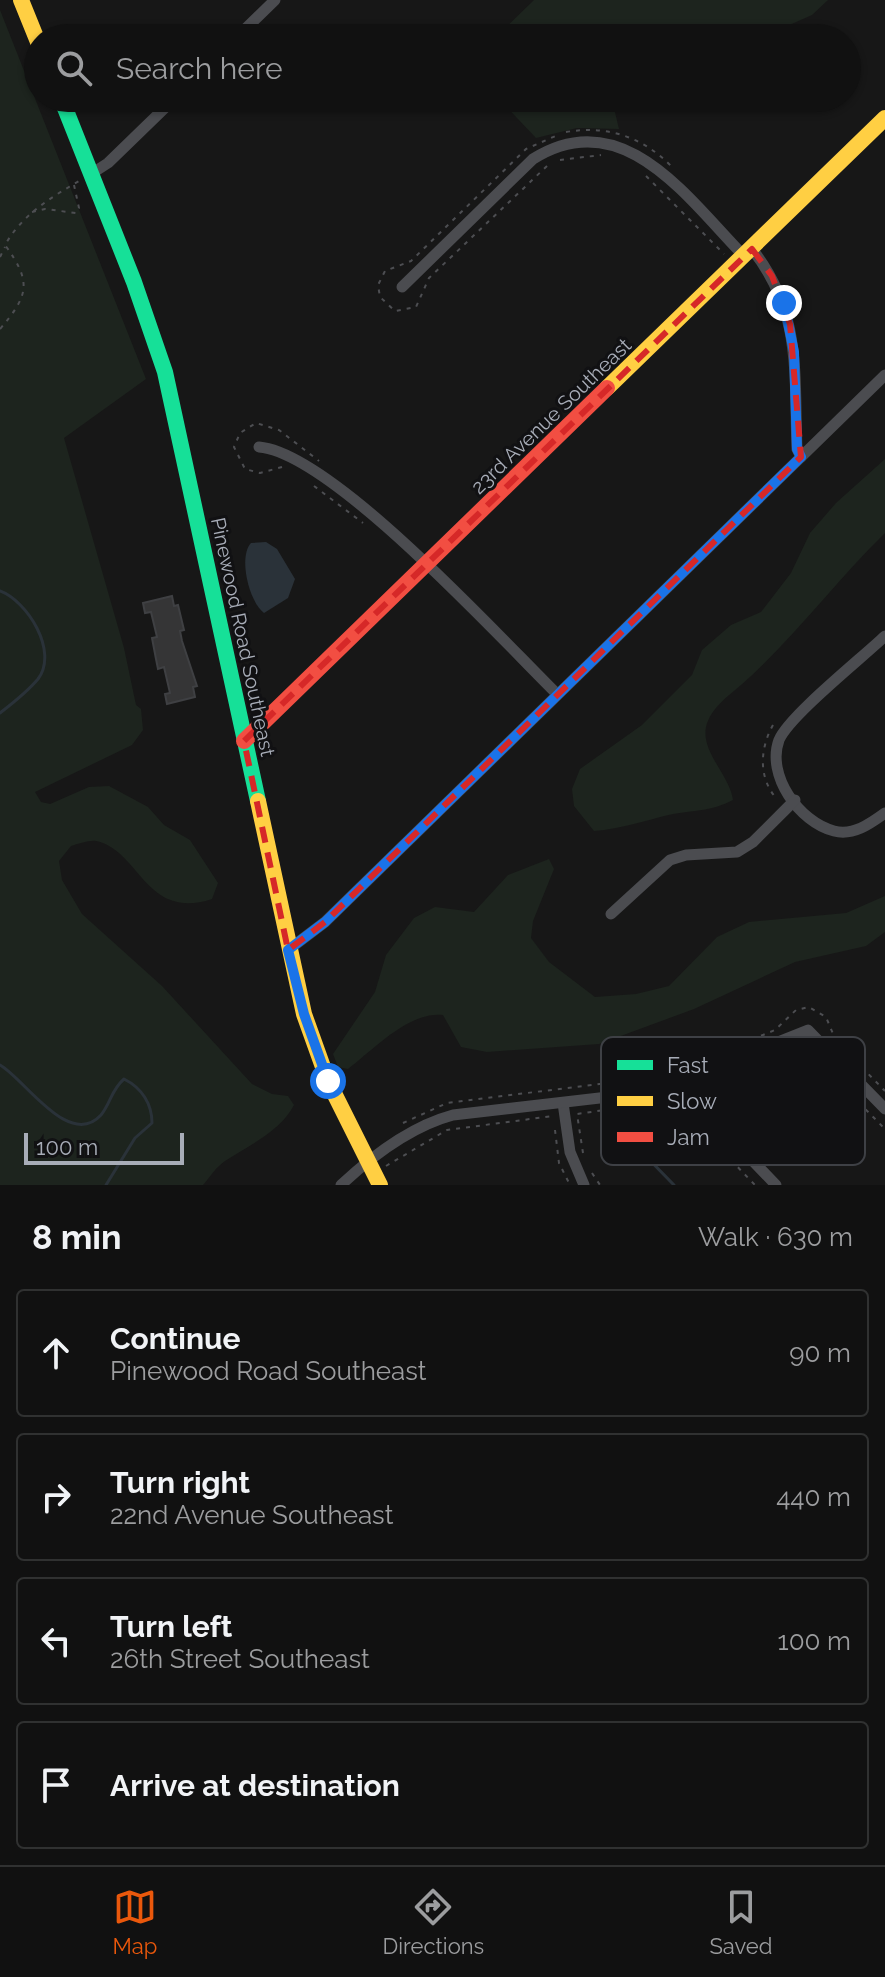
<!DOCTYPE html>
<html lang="en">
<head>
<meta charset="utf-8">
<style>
	:root { --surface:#111; --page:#1e1f1f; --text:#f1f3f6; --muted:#9c9d9f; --line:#303131; --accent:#ea580c }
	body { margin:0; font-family:Raleway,sans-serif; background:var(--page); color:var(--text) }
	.scale { position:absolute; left:24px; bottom:20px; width:160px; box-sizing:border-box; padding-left:8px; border:4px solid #a8adb8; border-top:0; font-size:22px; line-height:28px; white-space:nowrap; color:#a8adb8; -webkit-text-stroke:6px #111113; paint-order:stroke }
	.stop { position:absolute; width:24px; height:24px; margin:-18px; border:6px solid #1a73e8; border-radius:50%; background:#fff }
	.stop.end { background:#1a73e8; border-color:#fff; box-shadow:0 2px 8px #0008 }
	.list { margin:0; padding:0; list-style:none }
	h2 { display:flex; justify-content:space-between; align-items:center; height:104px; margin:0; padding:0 32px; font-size:34px }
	h2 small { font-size:26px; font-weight:400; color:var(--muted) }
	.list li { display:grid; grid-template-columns:52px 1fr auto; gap:24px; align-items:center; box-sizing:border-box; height:128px; margin:0 16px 16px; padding:0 16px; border:2px solid var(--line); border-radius:8px }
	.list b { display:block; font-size:30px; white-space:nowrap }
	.list p { margin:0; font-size:26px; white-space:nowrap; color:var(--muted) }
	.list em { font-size:26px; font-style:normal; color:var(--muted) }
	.icon { flex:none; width:44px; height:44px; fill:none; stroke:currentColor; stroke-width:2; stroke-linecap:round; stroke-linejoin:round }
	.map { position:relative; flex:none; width:885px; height:1185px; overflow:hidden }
	.search { position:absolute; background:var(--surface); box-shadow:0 2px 6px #0004; left:24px; right:24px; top:24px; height:88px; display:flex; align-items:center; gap:20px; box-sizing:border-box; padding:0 28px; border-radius:44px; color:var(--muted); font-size:30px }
	.sheet { height:680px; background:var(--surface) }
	nav { display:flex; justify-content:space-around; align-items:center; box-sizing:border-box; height:112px; border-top:2px solid var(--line); background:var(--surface); font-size:22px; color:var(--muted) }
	nav a { display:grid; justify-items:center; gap:4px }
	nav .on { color:var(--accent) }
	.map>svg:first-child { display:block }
	.green { fill:#1d241e }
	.water { fill:#2a3239 }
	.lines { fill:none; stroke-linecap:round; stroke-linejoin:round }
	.stream { stroke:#2a3239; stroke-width:3 }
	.building { fill:#353536; stroke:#3f4043; stroke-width:2 }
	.path { stroke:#4d4e52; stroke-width:2; stroke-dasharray:4 6; stroke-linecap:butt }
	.street { stroke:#4b4c50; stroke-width:11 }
	.fast { stroke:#16e098; stroke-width:16 }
	.slow { stroke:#ffcf43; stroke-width:16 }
	.jam { stroke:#f24e42; stroke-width:16 }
	.route { stroke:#1a73e8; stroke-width:10 }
	.marked { fill:none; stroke:#d62828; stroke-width:6; stroke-dasharray:16 10; stroke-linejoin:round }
	.labels { text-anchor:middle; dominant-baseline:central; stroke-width:6; stroke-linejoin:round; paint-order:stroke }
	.street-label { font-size:20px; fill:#a8adb8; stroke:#111113 }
	.key { fill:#111113; stroke:#3e4045; stroke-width:2 }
	.key-label { font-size:22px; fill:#a8adb8 }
</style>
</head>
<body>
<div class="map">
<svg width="885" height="1185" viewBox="0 0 885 1185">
	<rect width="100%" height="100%" fill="#171717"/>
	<g class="green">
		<polygon points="534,0 828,0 812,15 760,38 495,38"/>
		<path d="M0 10 146 379 64 438 124 648 136 705 141 709 143 730 132 745 35 792 41 802 50 804 89 787 109 786 148 807 164 825 190 840 218 883 212 899C145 921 140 850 96 841 89 840 78 844 71 846L59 861 62 880 82 914 162 986 252 1084 272 1094 288 1096 294 1105C281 1131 248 1146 225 1161 216 1167 210 1177 203 1185H0Z"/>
		<polygon points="498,98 625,98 613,104 619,129 577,128 536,138"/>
		<path d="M885 459V533C835 582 794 638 741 685 727 697 711 708 706 727 701 752 730 776 733 800 713 811 695 810 673 814 646 820 622 829 594 831L574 806 572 789 580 769 642 725 692 675 702 650 731 625 761 612 791 573 810 533 836 503Z"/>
		<path d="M549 859 554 869 533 921 531 938 549 962 595 997 636 994 669 986 717 937 749 922 846 913 885 896V932L866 946 795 962 694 1009 599 1044 487 1052 461 1047 443 1015C409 1011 373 1050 348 1069L338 1067 333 1054 375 992 386 955 414 918 435 907 474 912 508 875Z"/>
	</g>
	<path class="water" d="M266 542 277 549 295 579 288 598 264 613C249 602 238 557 251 543Z"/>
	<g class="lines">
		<g class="stream">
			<path d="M0 591C27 601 59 651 38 679 28 691 13 703 0 713"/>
			<path d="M0 1065C24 1078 69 1150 101 1115 111 1103 111 1090 124 1079 142 1088 152 1104 152 1123L135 1138 106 1185"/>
			<polyline points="629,1139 674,1185"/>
		</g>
	</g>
	<polygon class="building" points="172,596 174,606 178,605 184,630 180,631 182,641 197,686 193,687 195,697 167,704 165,694 170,693 164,667 158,669 156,659 152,638 157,637 151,612 145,613 143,603"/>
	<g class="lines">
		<g class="path">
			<path d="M566 132C608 125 643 137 672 167"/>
			<polyline points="560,160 601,155"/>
			<polyline points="547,166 429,278 416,307 395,311 380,297 378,285 385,271 411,261 526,149 560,134"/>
			<polyline points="646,176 724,254"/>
			<polyline points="32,212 45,209 76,213 79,208 74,185"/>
			<polyline points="0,257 5,247"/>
			<path d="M0 329C29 295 32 282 5 245 22 215 51 197 81 180"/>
			<polyline points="282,467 260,473 245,469 234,447 240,433 256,423 279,430 319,461"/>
			<polyline points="314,486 363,523"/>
			<path d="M773 725C760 748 758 777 776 798"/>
			<polyline points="724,1051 775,1030 796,1010 809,1007 826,1017 836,1041 885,1091"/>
			<polyline points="702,1092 707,1086 804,1047 885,1129"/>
			<polyline points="403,1123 447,1103 647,1078 681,1068"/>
			<polyline points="555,1130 559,1163 570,1185"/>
			<polyline points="583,1153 577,1114 673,1100 755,1185"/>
			<polyline points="386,1166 447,1130 553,1116"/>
			<polyline points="592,1173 600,1185"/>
		</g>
		<g class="street">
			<polyline points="236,38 275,0"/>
			<polyline points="91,174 108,163 175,98"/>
			<path d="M752 249C802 312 794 373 797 449L801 457"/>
			<path d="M402 287 533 159C623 102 688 199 744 256"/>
			<path d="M259 447C332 453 500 638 557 694"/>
			<path d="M885 636C862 658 789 716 779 740 766 775 799 822 834 831 853 836 870 824 885 813"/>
			<polyline points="611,914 670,860 686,855 737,852 753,842 795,800"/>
			<polyline points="288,950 325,922 885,375"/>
			<polyline points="678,1083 776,1185"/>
			<polyline points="563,1103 570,1152 584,1185"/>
			<path d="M341 1185C372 1156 412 1126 453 1115L634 1094 668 1086 808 1030 885 1109"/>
		</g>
		<polyline class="fast" points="61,98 134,282 165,372 258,801"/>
		<g class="slow">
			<polyline points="21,0 38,42"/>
			<polyline points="607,388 885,118"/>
			<polyline points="258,801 304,1014 328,1081 380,1185"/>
		</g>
		<polyline class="jam" points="244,741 607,388"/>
	</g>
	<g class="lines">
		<polyline class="route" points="328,1081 304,1014 288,950 325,922 801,457 797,449 794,352 784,303"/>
	</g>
	<path class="marked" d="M752 249 772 276 790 324 801 457 325 922 288 950 244 741Z"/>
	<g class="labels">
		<g class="street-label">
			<text transform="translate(551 416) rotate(-44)">23rd Avenue Southeast</text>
			<text transform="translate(243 637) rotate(78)">Pinewood Road Southeast</text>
		</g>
	</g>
	<rect x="601" y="1037" width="264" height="128" rx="12" class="key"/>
	<rect x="617" y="1060" width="36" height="10" fill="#16e098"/>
	<rect x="617" y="1096" width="36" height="10" fill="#ffcf43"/>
	<rect x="617" y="1132" width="36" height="10" fill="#f24e42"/>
	<g class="key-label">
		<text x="667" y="1073">Fast</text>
		<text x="667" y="1109">Slow</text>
		<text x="667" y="1145">Jam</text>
	</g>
</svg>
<div class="scale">100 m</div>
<div class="stop" style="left:328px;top:1081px"></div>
<div class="stop end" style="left:784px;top:303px"></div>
<div class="search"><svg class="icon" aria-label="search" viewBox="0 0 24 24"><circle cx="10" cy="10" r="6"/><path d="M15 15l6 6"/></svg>Search here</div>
</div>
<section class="sheet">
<h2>8 min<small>Walk · 630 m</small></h2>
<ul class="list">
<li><svg class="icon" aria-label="ahead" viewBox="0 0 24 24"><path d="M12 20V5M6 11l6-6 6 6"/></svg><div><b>Continue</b><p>Pinewood Road Southeast</p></div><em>90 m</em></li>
<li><svg class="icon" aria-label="right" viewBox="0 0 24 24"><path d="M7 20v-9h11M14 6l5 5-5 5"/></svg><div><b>Turn right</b><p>22nd Avenue Southeast</p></div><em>440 m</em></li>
<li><svg class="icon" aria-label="left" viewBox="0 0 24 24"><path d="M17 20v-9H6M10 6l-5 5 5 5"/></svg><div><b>Turn left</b><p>26th Street Southeast</p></div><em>100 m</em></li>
<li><svg class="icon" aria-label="arrive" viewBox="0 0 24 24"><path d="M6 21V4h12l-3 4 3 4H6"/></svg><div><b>Arrive at destination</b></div></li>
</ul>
</section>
<nav>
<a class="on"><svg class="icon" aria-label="map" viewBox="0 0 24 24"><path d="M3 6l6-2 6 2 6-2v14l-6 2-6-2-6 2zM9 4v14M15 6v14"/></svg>Map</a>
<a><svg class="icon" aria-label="directions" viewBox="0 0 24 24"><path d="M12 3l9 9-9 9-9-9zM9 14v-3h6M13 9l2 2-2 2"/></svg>Directions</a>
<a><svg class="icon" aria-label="saved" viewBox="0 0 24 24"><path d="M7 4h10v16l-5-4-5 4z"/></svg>Saved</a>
</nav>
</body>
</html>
